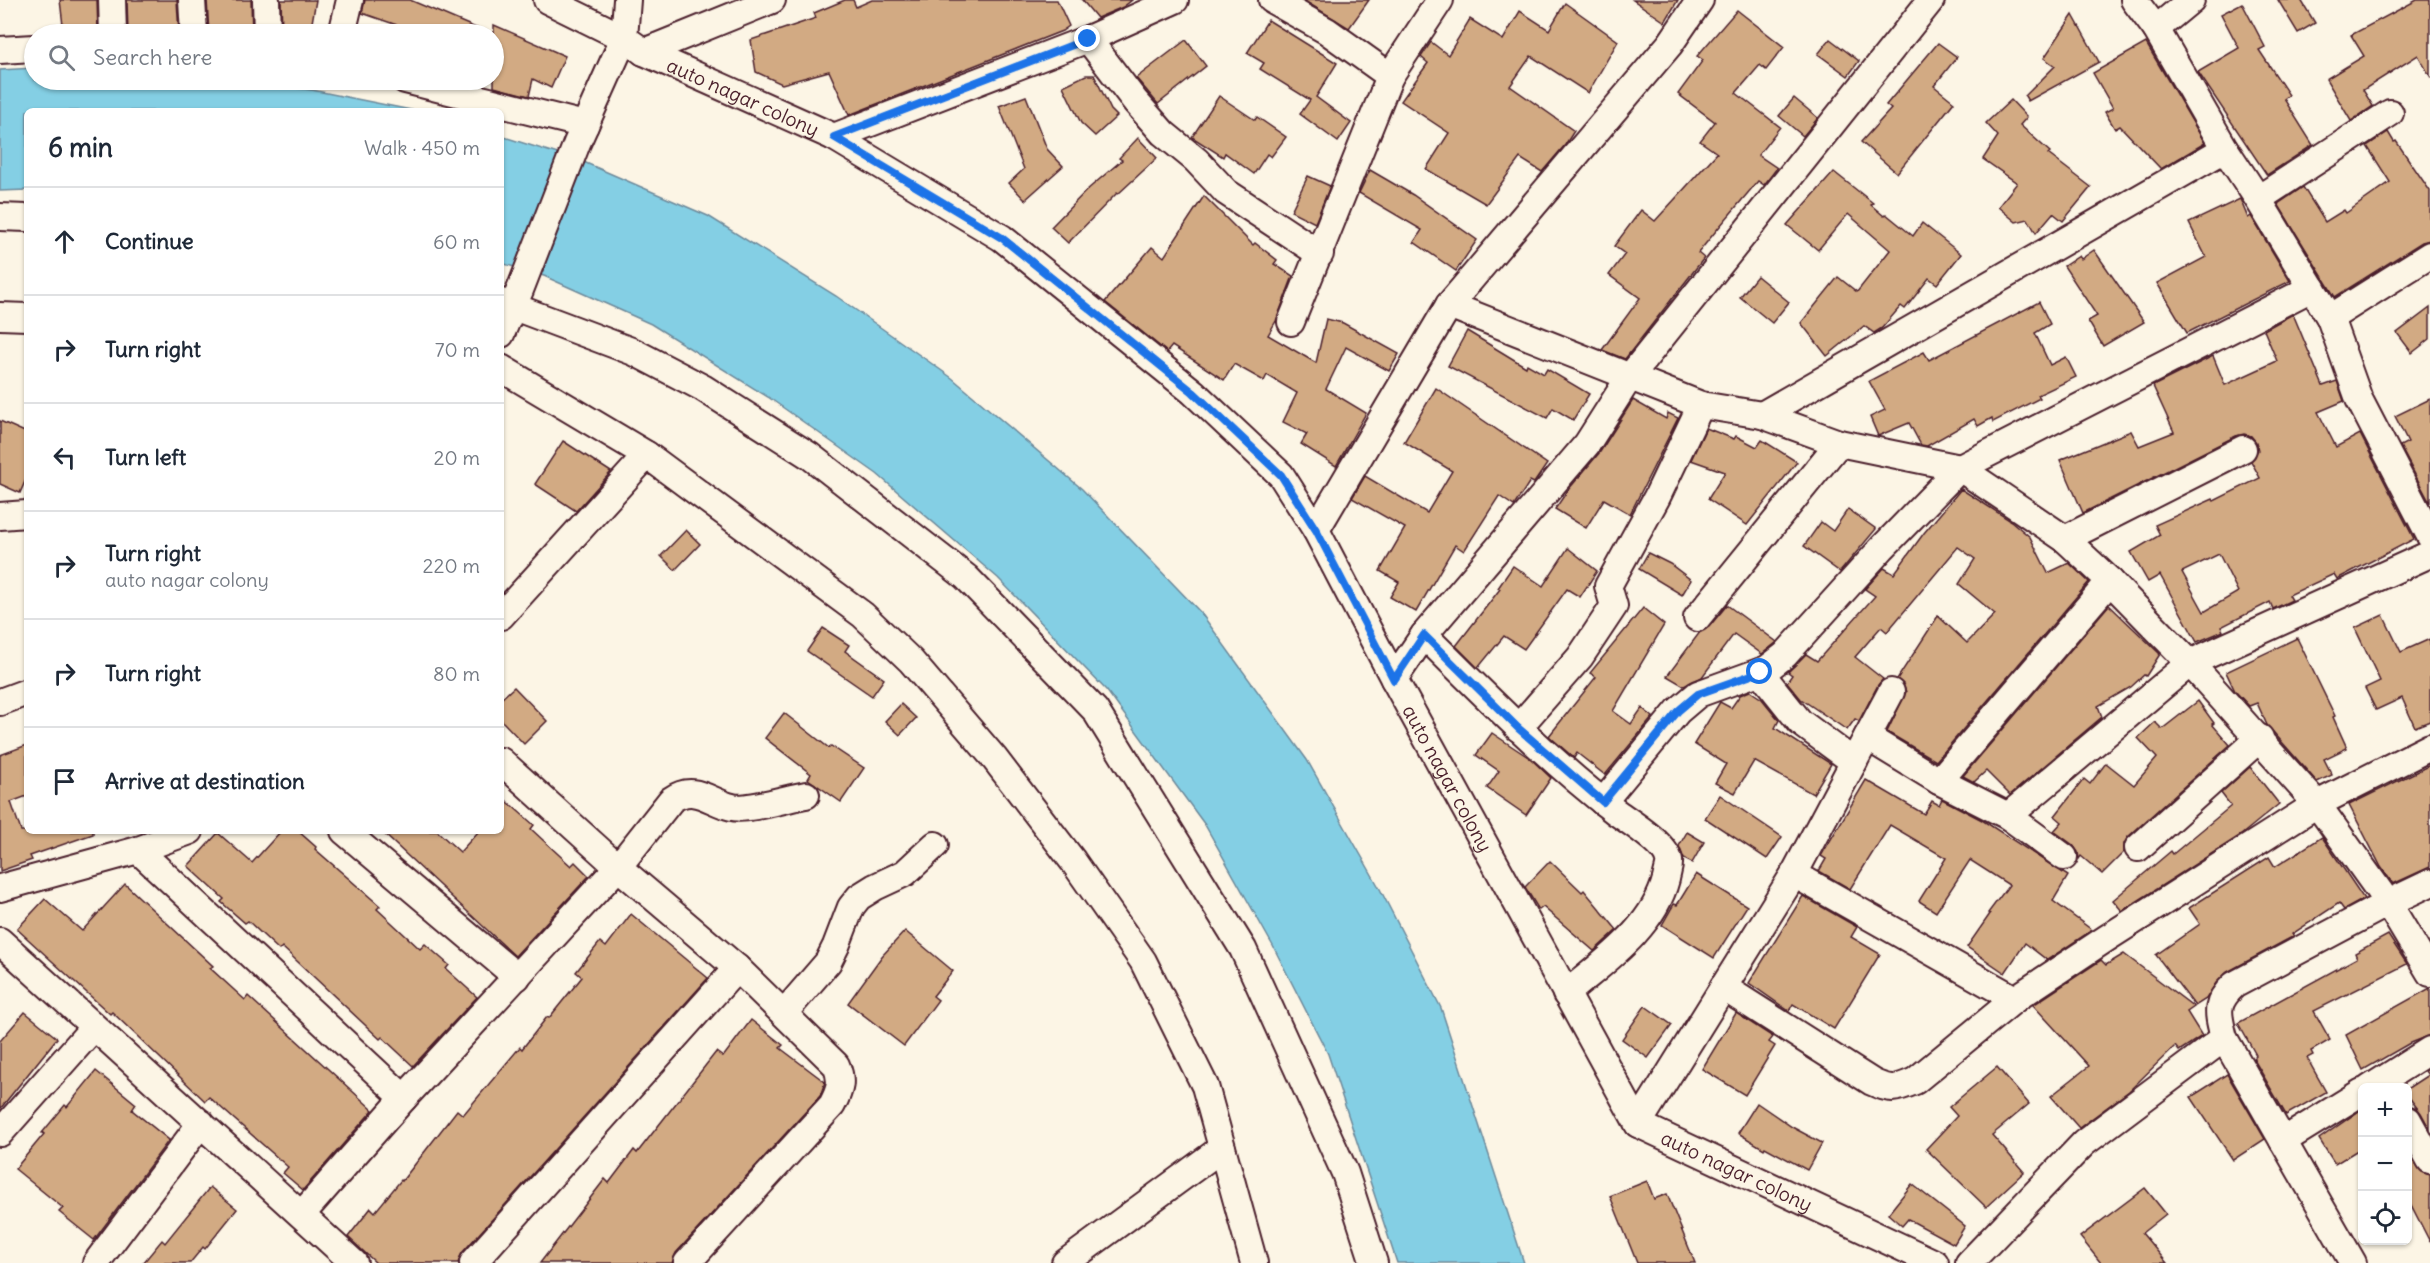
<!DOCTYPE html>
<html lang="en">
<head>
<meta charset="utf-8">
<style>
	:root { --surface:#fff; --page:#f2f2f3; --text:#1f2937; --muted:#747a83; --line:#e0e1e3 }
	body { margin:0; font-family:Delius,sans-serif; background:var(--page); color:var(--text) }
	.controls { position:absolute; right:18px; bottom:18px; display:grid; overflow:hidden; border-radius:9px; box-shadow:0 2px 4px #0004 }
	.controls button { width:54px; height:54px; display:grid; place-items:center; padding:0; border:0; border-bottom:2px solid var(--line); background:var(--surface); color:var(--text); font:30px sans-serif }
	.stop { position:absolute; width:18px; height:18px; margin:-14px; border:4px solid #1a73e8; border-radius:50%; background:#fff }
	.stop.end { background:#1a73e8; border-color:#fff; box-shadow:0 2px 6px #0008 }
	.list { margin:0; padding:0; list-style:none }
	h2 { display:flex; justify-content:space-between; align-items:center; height:78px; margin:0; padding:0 24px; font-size:26px }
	h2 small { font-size:20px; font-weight:400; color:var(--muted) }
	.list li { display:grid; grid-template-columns:39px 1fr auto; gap:18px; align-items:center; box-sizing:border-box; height:108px; padding:0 24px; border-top:2px solid var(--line) }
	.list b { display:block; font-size:22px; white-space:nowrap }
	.list p { margin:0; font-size:20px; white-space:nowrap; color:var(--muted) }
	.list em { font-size:20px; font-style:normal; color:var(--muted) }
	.icon { flex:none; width:33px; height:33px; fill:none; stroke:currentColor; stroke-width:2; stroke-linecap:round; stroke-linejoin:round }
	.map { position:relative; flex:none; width:2430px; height:1263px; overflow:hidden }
	.search { position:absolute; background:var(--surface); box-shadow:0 2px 4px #0004; left:24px; top:24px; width:480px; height:66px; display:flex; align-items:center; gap:15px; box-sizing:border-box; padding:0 21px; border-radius:33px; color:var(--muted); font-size:22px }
	.panel { position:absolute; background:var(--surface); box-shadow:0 2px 4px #0004; left:24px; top:108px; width:480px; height:726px; border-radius:9px }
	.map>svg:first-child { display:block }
	.water { fill:#84cfe4; stroke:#6d899a; stroke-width:1.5 }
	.building { fill:#d2aa83; stroke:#4a1f2b; stroke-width:1.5; fill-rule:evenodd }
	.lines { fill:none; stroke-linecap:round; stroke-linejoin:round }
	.minor-casing { stroke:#4a1f2b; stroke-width:30 }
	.minor { stroke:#fcf5e5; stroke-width:26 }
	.route { stroke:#1a73e8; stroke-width:8 }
	.labels { text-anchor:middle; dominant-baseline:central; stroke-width:4.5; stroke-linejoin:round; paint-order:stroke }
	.street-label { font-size:20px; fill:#4a1f2b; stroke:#fcf5e5 }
</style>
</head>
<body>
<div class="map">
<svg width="2430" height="1263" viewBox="0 0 2430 1263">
	<rect width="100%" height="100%" fill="#fcf5e5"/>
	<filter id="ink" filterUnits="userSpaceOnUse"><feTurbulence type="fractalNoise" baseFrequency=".0167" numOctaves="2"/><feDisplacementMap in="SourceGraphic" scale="12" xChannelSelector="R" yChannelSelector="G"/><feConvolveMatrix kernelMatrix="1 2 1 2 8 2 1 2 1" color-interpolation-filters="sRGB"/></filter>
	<g filter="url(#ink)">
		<g class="water">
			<polygon points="34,68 34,80 225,80 312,90 416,111 27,111 27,190 0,191 0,70"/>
			<polygon points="501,136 586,163 708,216 836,296 952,378 1082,489 1201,613 1307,760 1380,889 1441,1008 1524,1263 1397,1263 1328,1054 1273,946 1205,825 1107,691 998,578 877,474 768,397 651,324 544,276 501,263"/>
		</g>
		<g class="building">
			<polygon points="60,0 97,0 98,33 87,34 87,31 64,34"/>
			<polygon points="127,0 177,0 179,34 141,34 141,31 128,33"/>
			<polygon points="207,0 251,0 252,34 209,34"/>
			<polygon points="281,0 316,0 310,34 282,30"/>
			<polygon points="365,0 410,0 490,34 423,34 362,13"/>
			<polygon points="845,0 853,0 856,7 872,0 1057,0 1069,26 1062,31 849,115 829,71 782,84 756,72 751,40 816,18 814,13"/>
			<polygon points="1082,0 1132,0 1123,7 1097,18"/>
			<polygon points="1303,0 1369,0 1349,28"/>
			<polygon points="1633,0 1678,0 1665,22"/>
			<polygon points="2278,0 2301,0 2315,23 2298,33"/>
			<polygon points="2417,0 2430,0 2430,76 2418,55 2363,90 2373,106 2351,121 2326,79 2364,56 2351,35"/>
			<polygon points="1565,3 1618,41 1588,93 1531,56 1510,86 1574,131 1565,145 1542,172 1520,158 1486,204 1426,169 1449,133 1401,101 1428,63 1421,57 1431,42 1448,55 1470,19 1503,40 1520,11 1549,30"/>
			<polygon points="2242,3 2265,47 2259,50 2289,95 2284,99 2313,145 2267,175 2198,72 2239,48 2221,14"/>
			<polygon points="1737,10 1784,47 1766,70 1760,65 1736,93 1780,127 1758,155 1777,168 1764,185 1758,181 1720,226 1698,253 1704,258 1625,359 1602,350 1640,298 1609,275 1625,254 1614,246 1641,210 1655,221 1717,153 1700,141 1715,122 1678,94 1703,60 1697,56"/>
			<polygon points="2073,15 2099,62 2028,101 2025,96 2055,66 2044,58"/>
			<polygon points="1268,20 1337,63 1316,97 1351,123 1338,142 1300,114 1310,100 1260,69 1264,63 1247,53"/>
			<polygon points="494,25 565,56 551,88 533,79 529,96 494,87"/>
			<polygon points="1830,39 1859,61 1848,76 1818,54"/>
			<polygon points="1186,40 1206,66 1158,104 1136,78"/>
			<polygon points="1938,43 1957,57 1934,86 1954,102 1897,173 1861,142 1891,109 1886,105"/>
			<polygon points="2146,43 2205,143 2161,169 2120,126 2115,129 2105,112 2113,108 2093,73"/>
			<polygon points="1086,75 1094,75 1111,110 1117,116 1095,136 1081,123 1063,86"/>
			<polygon points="1026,96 1047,149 1063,166 1025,200 1009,183 1024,169 999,106"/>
			<polygon points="1219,96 1255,120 1257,117 1286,137 1271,157 1267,154 1254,174 1225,153 1223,157 1192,137"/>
			<polygon points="1794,98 1818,118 1803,136 1779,116"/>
			<polygon points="2011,100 2027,117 2020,125 2050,152 2048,154 2091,187 2063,221 2053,213 2036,233 2028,219 2016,222 1998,207 2017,183 1983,159 1998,136 1986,123"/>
			<polygon points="2388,132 2394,142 2396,141 2430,191 2430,240 2422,242 2335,297 2278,204 2303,187 2325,222 2344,210 2346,213 2390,182 2367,146"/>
			<polygon points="1138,138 1157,158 1118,194 1117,193 1068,243 1051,227 1087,190 1122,160 1119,158"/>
			<polygon points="1370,170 1413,195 1477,240 1456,271 1414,242 1422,230 1359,193"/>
			<polygon points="1834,172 1873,203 1871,205 1884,216 1886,214 1913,236 1922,223 1961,254 1937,284 1929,278 1905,309 1901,306 1882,328 1874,333 1864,326 1827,356 1801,323 1838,277 1857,292 1890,250 1848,214 1818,250 1787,225"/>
			<polygon points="1308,176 1330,186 1315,223 1291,211"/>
			<polygon points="1204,196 1253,245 1255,243 1277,260 1274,264 1293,276 1276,321 1268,335 1316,363 1326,319 1343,323 1399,354 1389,371 1346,347 1326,389 1366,413 1336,466 1301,444 1307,434 1283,422 1297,393 1267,375 1264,381 1234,364 1224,380 1172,346 1167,352 1105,302 1152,247 1164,257"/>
			<polygon points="2240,199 2248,218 2251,216 2290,281 2187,333 2157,283 2206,257 2189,223"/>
			<polygon points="2094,250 2144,322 2103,346 2088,321 2097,316 2064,266 2079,256 2081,259"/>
			<polygon points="1757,276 1789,302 1772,323 1740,297"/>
			<polygon points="2039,302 2050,324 2035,333 2050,365 2066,357 2076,377 2038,395 2040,398 1993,422 1992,418 1978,426 1974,419 1927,446 1921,445 1909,423 1878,436 1870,417 1885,410 1869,381 1924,352 1929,360"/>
			<polygon points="2430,308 2430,339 2412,353 2397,333"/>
			<path d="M2293 314 2323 386 2337 381 2344 401 2318 412 2336 447 2360 434 2414 539 2337 579 2334 574 2289 595 2292 600 2273 609 2270 602 2221 627 2223 631 2221 632 2197 642 2160 575 2148 582 2131 552 2160 535 2155 525 2213 499 2214 501 2260 478 2251 461 2258 450 2256 442 2251 436 2244 434 2236 436 2083 513 2060 460 2131 431 2139 446 2174 432 2153 386 2213 356 2225 385 2277 361 2264 330ZM2219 554 2238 592 2204 612 2182 572Z"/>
			<polygon points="1467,331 1526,367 1527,364 1544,374 1547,369 1589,394 1573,420 1553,408 1547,418 1448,366"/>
			<polygon points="1436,388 1547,464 1534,483 1530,481 1514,506 1499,496 1464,551 1455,545 1416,612 1390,597 1399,582 1380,571 1405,528 1352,498 1365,476 1427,513 1452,471 1404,442"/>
			<polygon points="2430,399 2430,503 2400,446 2408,442 2395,416"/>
			<polygon points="1633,400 1666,419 1668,413 1678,418 1630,514 1604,499 1586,528 1555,509 1568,490 1600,452"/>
			<polygon points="0,421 27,433 27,477 20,493 0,484"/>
			<polygon points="1706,428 1734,439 1736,436 1757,447 1762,440 1797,462 1747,525 1708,499 1725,472 1691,460"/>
			<polygon points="563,441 611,472 576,511 535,484"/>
			<polygon points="1961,489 2011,521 2030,537 2048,573 2069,563 2089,582 1936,761 1887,732 1906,692 1903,684 1897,679 1938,616 1967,643 1995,614 1959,584 1975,559 1958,547 1887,632 1881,627 1855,657 1883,679 1878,685 1859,721 1855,719 1847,730 1801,699 1787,682 1792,675 1788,672 1806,654 1817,661 1875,596 1865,589 1884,568 1894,574 1924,533"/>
			<polygon points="1848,509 1876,529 1840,572 1804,546 1821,522 1833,531"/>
			<polygon points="686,530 700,544 675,570 661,556"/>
			<polygon points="1568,548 1597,571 1580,597 1567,589 1524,649 1504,636 1478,668 1456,646 1500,589 1498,588 1513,566 1543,586"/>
			<polygon points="1648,553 1670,564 1691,580 1682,595 1639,569"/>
			<polygon points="1727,605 1777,642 1762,654 1734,634 1702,677 1684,686 1667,676 1700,632 1709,627"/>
			<polygon points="2109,605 2160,654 2146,676 2144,675 2131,687 2098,706 2102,717 2010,795 1986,771 1974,782 1963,776"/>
			<polygon points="1643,608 1664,625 1613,711 1631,724 1642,708 1653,717 1605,775 1577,753 1574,758 1549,736 1596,677 1590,673"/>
			<polygon points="2383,615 2401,652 2430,639 2430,721 2415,727 2402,698 2376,710 2365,688 2380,681 2355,628"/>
			<polygon points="823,628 849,645 845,651 884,679 872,696 807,651"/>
			<polygon points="2297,638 2335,716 2333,717 2347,748 2324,759 2332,775 2317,782 2267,725 2257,703 2249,706 2235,691 2226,672"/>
			<polygon points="514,687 547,721 524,744 501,720 501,699"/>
			<polygon points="1750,691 1762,699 1779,720 1775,728 1831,764 1813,794 1754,761 1735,793 1715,783 1726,764 1694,744 1720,702 1731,708 1740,695"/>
			<polygon points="2198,701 2214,723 2212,724 2230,745 2128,837 2124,844 2124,852 2102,874 2081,856 2079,859 2078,852 2073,845 2054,831 2062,822 2055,816 2084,779 2090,784 2106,763 2134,785 2157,758 2138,738 2155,722 2162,729"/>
			<polygon points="901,704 916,718 900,735 885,721"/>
			<polygon points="784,713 829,748 831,746 864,768 841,802 808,779 811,774 765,738"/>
			<polygon points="1492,733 1531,759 1551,778 1526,815 1487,788 1499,771 1476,755"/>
			<polygon points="27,745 27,796 11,802 21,831 93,831 93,834 30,856 32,860 0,871 0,755"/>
			<polygon points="2430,765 2430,867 2393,884 2381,867 2349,805"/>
			<polygon points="2250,767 2279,804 2241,835 2122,911 2113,900 2171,851 2173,854 2231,806 2221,793"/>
			<polygon points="1866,780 1924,814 1932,801 1939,805 1942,799 1982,820 2068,876 2053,901 2092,930 2047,960 2025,943 2005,973 1967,947 1990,914 1988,913 2009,885 1970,860 1936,912 1919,901 1946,858 1890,825 1850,889 1819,871 1826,859 1821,856"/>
			<polygon points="1720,795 1782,837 1767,859 1705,818"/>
			<polygon points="501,796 534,825 531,829 571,866 575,862 589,876 515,956 381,831 437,831 460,852 479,831 501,831"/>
			<polygon points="281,831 298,831 316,847 315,849 380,906 377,909 420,949 425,944 449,965 446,969 477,997 413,1066 382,1037 380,1039 282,947 279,950 248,921 245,923 221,902 224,899 188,866 218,833 252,863"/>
			<polygon points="1687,832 1704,842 1692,863 1684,859 1679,846"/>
			<polygon points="2322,837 2364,899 2344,910 2339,903 2292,934 2294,936 2227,972 2216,983 2206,999 2195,1006 2156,955 2200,924 2189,908 2269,857 2275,867"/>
			<polygon points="1550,861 1582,892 1584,890 1617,930 1594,951 1543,907 1539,910 1525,887"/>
			<polygon points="1696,874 1747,906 1714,958 1662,925 1674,904 1677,905"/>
			<polygon points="125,884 213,966 210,968 245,1000 248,996 373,1110 303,1190 283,1173 288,1167 209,1097 205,1101 112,1012 110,1014 17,929 45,899 82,931"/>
			<polygon points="1803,896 1857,927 1851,937 1880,954 1834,1029 1793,1004 1789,1011 1749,983"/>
			<polygon points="631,914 708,978 462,1253 458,1263 376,1263 348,1237 371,1208 375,1212 401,1180 402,1181 457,1110 463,1115 520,1047 522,1049 547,1017 549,1018 582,977 576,972 600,942 606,947"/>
			<polygon points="905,931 953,971 933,996 938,1000 904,1046 848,1003 882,956"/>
			<polygon points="2388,935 2407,964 2314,1011 2330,1040 2311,1051 2313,1055 2307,1058 2326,1092 2286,1115 2253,1058 2256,1055 2238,1023 2357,958 2355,953"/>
			<polygon points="2124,954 2194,1007 2187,1012 2202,1036 2179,1051 2175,1046 2129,1091 2079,1128 2051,1096 2089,1066 2033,1005 2101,960 2106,965"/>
			<polygon points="2430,988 2430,1035 2410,1043 2363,1070 2346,1035"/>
			<polygon points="1645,1006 1672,1025 1648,1058 1622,1039"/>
			<polygon points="25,1012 57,1038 0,1109 0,1041"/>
			<polygon points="1736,1013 1773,1037 1769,1042 1775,1046 1745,1095 1702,1069"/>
			<polygon points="751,1020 783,1045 780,1048 825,1082 820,1096 676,1253 672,1263 540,1263 605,1179 609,1183 634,1150 637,1153 716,1052 723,1057"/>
			<polygon points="1997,1067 2029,1104 1992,1135 2024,1172 1986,1207 1926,1149 1957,1116 1949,1107"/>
			<polygon points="2430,1068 2430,1129 2421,1113 2408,1096 2408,1088 2428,1075 2425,1071"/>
			<polygon points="96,1071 136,1104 132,1110 169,1140 94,1240 59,1212 63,1208 15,1169 44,1134 42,1133 65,1105 67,1107"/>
			<polygon points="2227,1074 2265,1139 2233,1160 2191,1097"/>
			<polygon points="1757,1103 1792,1127 1822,1143 1807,1170 1765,1147 1764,1149 1738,1133"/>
			<polygon points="2362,1109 2362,1151 2361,1148 2335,1164 2319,1139"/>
			<polygon points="2412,1158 2422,1172 2430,1175 2430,1242 2408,1199 2408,1160"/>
			<polygon points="1647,1181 1654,1199 1667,1194 1695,1263 1637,1263 1610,1196"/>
			<polygon points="1912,1184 1965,1226 1954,1244 1908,1219 1902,1226 1888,1214"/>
			<polygon points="210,1187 237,1209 205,1249 203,1247 190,1263 143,1263 162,1240 165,1243"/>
			<polygon points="2145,1188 2166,1214 2142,1233 2167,1263 2101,1263 2080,1237"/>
		</g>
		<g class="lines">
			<defs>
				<g id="minor">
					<polyline points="112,0 113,34"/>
					<polyline points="192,0 194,34"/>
					<polyline points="266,0 267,34"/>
					<path id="s1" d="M547 0 624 38 644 52 834 137 1002 238 1193 392 1281 475 1316 530 1394 679 1638 1124 1935 1263"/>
					<polyline points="1272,0 1327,31 1390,76 1440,0"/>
					<polyline points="2134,0 2156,29 2225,149 2258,199 2330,318 2359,399 2430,536"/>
					<polyline points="2156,29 2191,0"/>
					<polyline points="342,34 350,0"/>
					<polyline points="1088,39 1135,101 1163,133 1196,160 1226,192 1320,254"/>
					<polyline points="0,50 34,48"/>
					<polyline points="644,52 772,0"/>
					<polyline points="405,80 585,125"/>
					<polyline points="834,137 1088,39 1175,0"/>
					<polyline points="2258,199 2390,113"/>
					<polyline points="0,217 27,218"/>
					<polyline points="501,302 634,352 703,388 810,456 966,577 1095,710 1243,949 1345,1173 1374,1263"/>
					<polyline points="1449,305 1701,405 1762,415 1839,443 1960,468 2065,539 2110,581 2190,663 2317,804 2388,903 2430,973"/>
					<polyline points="0,316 27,317"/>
					<polyline points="2330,318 2430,255"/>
					<polyline points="1291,322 1390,76"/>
					<polyline points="501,334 520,290 577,143 624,38 627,0"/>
					<polyline points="501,368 647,455 863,615 911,661 994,758 1073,861 1143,961 1205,1086 1254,1263"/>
					<polyline points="1762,415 2225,149"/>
					<polyline points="0,516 27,514"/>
					<polyline points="1316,530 1449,305 1670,44 1700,0"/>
					<polyline points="2065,539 2243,449"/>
					<polyline points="501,616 647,455"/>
					<polyline points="1697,618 1839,443"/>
					<path d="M1424 635C1486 696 1547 759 1616 812 1630 822 1666 844 1669 861 1670 866 1667 873 1666 879 1653 929 1603 962 1566 994"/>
					<polyline points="1760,672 1800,722 1854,762"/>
					<polyline points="1394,679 1424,635 1587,444 1629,378 1931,0"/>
					<polyline points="0,702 27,692"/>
					<polyline points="1518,728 1580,657 1614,606 1608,586 1657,497 1701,405"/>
					<polyline points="1867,737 1939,781 2008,816 2064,857"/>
					<path d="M501 761 618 867 737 968 836 1065C843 1081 840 1090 832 1105L687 1263"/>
					<polyline points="1939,781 2110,581"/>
					<polyline points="1603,802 1678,711 1698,694 1767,669 1785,655 1882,548 1960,468 2312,288"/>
					<polyline points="2008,816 2190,663 2430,554"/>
					<polyline points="344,831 517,977"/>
					<polyline points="2138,848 2260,738"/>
					<polyline points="138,850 404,1098"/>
					<polyline points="1794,874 2015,999"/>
					<polyline points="0,888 138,850 190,831"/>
					<polyline points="0,941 354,1263"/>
					<path d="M1723 987 1872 1082C1891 1091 1896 1089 1915 1081L2015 999 2107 938 2317 804 2430 747"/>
					<polyline points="784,1013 828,962 836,946 851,907 859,897 875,887 905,873 935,845"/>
					<polyline points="2370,1088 2430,1050"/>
					<polyline points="2408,1120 2430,1160"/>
					<polyline points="1638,1124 1794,874 1891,692"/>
					<polyline points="0,1133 94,1027"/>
					<polyline points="2283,1141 2362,1092"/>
					<path d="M302 1214 404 1098 618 867 671 800C695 783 709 802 732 807 747 811 788 798 806 795"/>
					<polyline points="96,1263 201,1123"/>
					<polyline points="473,1263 737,968"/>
					<polyline points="1065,1263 1222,1148"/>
					<polyline points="1969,1263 2084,1143 2224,1038"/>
					<path d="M2353 1263 2224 1038C2218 1013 2214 1004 2234 985L2388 903 2430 883"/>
				</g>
			</defs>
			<use href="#minor" class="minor-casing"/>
			<use href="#minor" class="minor"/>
		</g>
	</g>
	<g class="lines" filter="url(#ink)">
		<polyline class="route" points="1088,39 834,137 1002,238 1193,392 1281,475 1316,530 1394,680 1424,635 1518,728 1603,802 1678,711 1698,694 1760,672"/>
	</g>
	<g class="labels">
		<g class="street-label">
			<text stroke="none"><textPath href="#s1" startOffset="219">auto nagar colony</textPath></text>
			<text stroke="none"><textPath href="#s1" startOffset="1227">auto nagar colony</textPath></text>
			<text stroke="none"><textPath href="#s1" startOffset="1731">auto nagar colony</textPath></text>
		</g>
	</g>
</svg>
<div class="controls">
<button>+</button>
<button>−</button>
<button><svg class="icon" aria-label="locate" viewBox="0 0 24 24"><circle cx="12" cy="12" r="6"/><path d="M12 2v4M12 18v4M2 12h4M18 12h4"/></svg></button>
</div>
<div class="stop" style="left:1760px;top:672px"></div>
<div class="stop end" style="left:1088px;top:39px"></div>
<div class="search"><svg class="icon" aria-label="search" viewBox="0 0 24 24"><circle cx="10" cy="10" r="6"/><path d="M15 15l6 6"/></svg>Search here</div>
<section class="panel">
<h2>6 min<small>Walk · 450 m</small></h2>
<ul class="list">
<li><svg class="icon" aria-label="ahead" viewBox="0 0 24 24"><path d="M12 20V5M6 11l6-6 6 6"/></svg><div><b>Continue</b></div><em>60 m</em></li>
<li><svg class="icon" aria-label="right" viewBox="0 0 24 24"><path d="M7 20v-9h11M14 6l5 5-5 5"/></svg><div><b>Turn right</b></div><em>70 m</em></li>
<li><svg class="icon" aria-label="left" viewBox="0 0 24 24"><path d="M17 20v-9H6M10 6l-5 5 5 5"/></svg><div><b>Turn left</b></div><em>20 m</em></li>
<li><svg class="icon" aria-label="right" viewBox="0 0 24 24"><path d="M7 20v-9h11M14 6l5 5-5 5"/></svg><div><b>Turn right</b><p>auto nagar colony</p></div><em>220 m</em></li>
<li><svg class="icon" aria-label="right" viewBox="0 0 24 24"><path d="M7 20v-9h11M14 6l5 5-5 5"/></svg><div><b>Turn right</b></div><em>80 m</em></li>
<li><svg class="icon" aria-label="arrive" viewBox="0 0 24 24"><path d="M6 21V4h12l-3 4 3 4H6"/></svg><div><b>Arrive at destination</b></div></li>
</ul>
</section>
</div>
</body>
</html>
